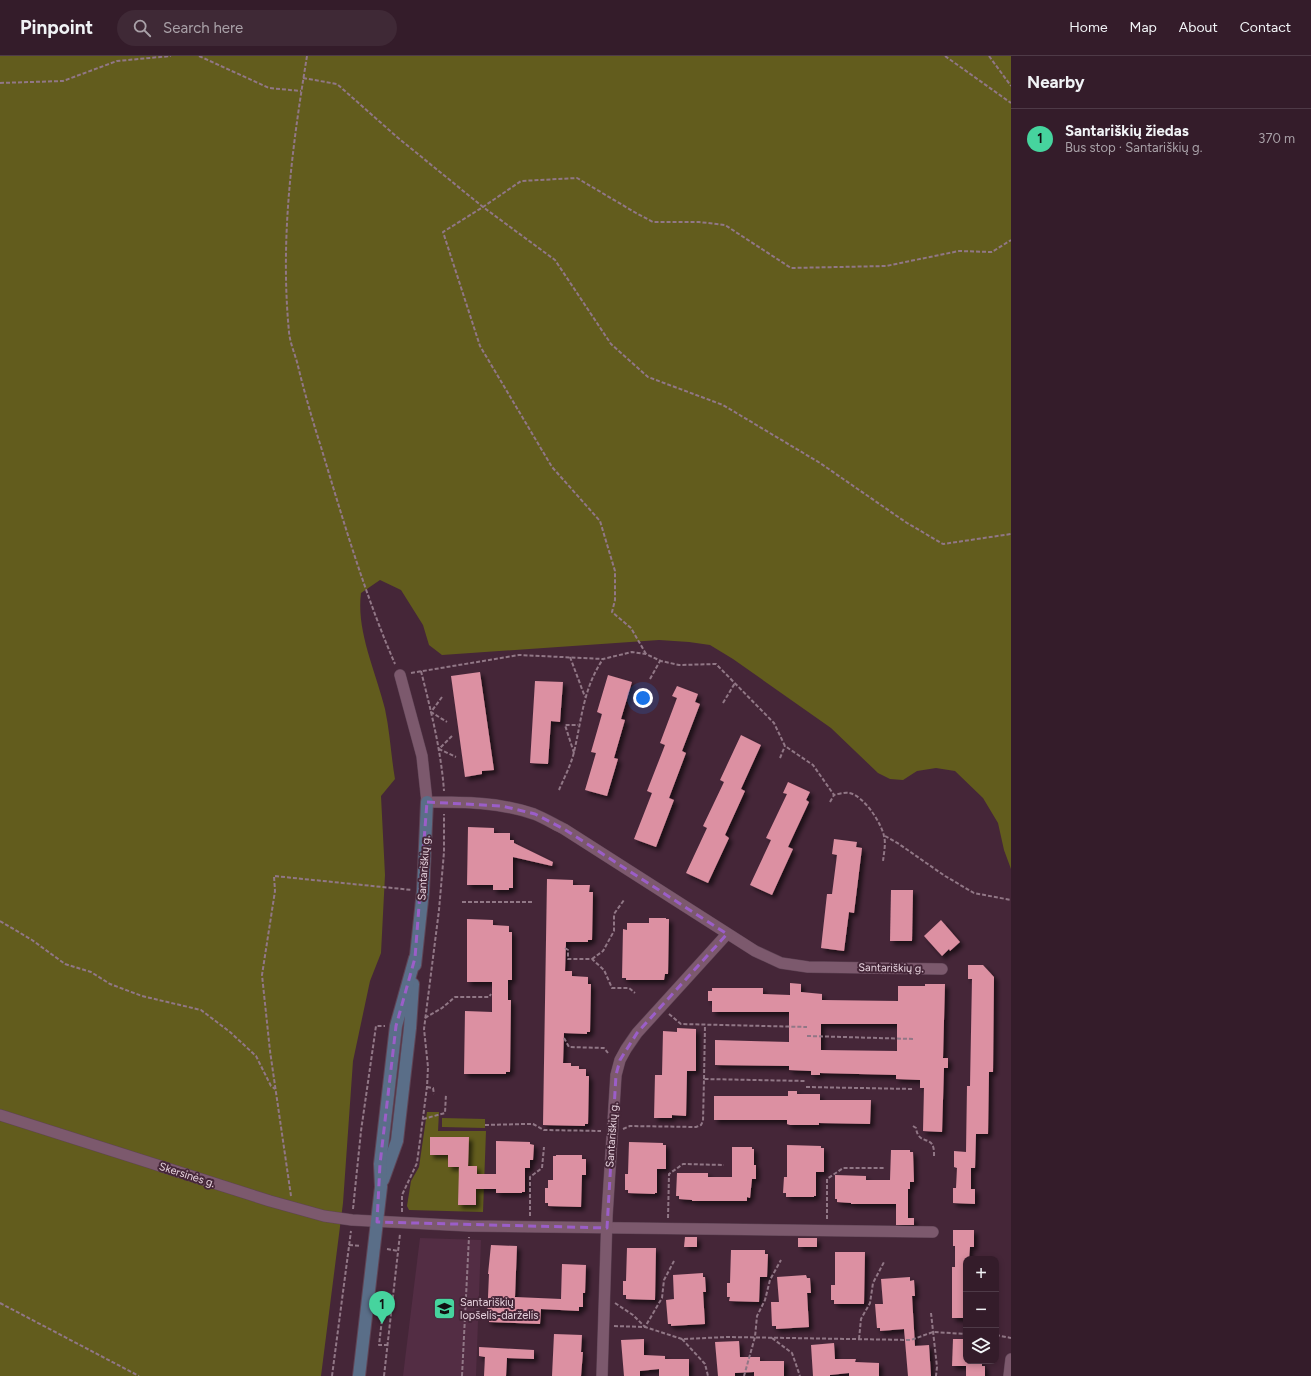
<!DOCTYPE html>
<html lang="en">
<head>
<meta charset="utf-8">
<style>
	:root { --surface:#341c2a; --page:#3f2936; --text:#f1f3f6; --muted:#a9a1a8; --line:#4e3a47; --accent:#46d49e }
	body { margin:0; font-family:Figtree,sans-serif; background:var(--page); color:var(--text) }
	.controls { position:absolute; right:12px; bottom:12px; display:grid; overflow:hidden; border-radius:8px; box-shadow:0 2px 6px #0003 }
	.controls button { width:36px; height:36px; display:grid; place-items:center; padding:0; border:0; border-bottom:1px solid var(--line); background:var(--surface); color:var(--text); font:20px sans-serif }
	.you { position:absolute; left:643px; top:642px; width:14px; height:14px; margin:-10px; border:3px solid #fff; border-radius:50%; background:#1a73e8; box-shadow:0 0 0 6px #1a73e833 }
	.badge { display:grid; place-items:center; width:26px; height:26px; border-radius:50%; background:var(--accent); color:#111; font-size:13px; font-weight:700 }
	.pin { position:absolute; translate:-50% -33px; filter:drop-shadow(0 1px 2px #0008) }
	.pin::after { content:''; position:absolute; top:21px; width:14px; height:12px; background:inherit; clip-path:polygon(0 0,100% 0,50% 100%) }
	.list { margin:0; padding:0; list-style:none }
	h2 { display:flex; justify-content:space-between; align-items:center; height:52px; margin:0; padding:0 16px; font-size:17px }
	h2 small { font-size:13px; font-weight:400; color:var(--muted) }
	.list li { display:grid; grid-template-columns:26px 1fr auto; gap:12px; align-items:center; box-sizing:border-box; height:60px; padding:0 16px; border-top:1px solid var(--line) }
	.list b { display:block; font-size:15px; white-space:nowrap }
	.list p { margin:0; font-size:13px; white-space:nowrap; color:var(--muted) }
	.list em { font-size:13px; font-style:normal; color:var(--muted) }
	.icon { flex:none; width:22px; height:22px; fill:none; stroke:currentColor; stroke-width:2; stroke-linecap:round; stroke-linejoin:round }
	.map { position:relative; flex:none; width:1011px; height:1320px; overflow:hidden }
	header { display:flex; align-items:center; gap:24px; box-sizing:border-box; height:56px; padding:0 20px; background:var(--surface); border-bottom:1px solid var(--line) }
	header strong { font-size:19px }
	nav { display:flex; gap:22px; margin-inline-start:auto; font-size:14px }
	.search { width:280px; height:36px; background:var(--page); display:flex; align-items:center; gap:10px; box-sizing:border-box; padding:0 14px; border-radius:22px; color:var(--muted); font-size:15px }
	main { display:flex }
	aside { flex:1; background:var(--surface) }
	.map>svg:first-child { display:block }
	.built { fill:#532d44 }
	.green { fill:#625c1d }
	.building { fill:#dc90a2; fill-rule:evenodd; filter:url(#shadow) }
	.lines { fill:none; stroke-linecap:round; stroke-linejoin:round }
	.minor-casing { stroke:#5f4455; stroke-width:12 }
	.secondary-casing { stroke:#5f4455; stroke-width:14 }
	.path { stroke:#917786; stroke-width:2; stroke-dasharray:4 2; stroke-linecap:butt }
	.minor { stroke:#7c596d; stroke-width:11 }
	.secondary { stroke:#5a6e88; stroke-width:12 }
	.marked { fill:none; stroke:#9b5ec8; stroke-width:3; stroke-dasharray:8 5; stroke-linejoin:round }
	.labels { text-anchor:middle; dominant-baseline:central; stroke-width:4; stroke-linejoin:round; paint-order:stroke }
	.street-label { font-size:11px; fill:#e7d3de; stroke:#452638 }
	.poi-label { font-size:11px; fill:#e7d3de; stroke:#452638; text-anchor:start }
</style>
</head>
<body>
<header>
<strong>Pinpoint</strong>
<div class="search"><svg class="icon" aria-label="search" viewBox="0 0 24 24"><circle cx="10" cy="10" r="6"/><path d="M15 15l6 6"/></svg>Search here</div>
<nav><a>Home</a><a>Map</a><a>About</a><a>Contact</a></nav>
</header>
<main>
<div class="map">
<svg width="1011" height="1320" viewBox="0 0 1011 1320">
	<defs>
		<filter id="shadow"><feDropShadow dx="3.5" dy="3.5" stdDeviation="2" flood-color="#0009"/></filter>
	</defs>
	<rect width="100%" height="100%" fill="#452638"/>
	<polygon class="built" points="420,1182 481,1184 476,1320 403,1320"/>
	<g class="green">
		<path d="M0 0H1011V813L1004 794 998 767 983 742 955 715 936 712 917 715 903 724 890 723 878 717 831 672 733 603 710 589 689 586 659 584 442 599 429 589 423 569 401 534 380 524 361 537C356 575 376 616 385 653 390 676 391 700 395 723L381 740 385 819 381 897 370 925 353 1005 343 1147 321 1320H0Z"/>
		<polygon points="427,1056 439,1056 438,1075 486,1075 483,1156 409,1154 407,1150 411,1125 419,1111"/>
		<polygon points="442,1062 485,1063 485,1072 442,1071"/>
	</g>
	<g class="building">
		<polygon points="480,616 494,714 482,715 482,718 465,721 451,620"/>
		<polygon points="608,619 632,626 621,663 625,664 614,702 618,703 607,740 585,734 596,697 591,696 602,658 597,656"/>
		<polygon points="535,625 563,626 560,666 551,665 548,708 530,707"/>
		<polygon points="677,630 698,638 695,646 700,648 682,695 686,697 669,742 674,744 656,791 634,783 652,737 647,735 665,689 660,687 677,642 672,640"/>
		<polygon points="741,679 761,689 741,733 745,735 725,779 729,782 708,827 686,817 707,772 703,770 724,726 720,724"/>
		<polygon points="788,726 810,736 806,744 809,746 788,791 793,793 772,839 750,829 771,784 766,782 787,738 783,737"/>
		<polygon points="468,771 494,772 494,777 510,777 510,784 514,784 514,787 553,806 552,810 513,801 513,832 509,832 509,834 493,834 493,829 467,829"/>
		<polygon points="834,783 857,786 856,791 862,792 854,857 849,856 844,895 821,892 827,838 832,838 837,799 832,798"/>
		<polygon points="547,823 573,824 573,829 590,829 589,836 593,836 592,884 588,884 588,886 566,886 565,915 572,915 572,920 588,921 588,928 591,928 590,976 587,976 587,978 564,977 563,1007 571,1007 571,1010 579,1010 579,1013 586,1013 586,1020 589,1020 588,1068 585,1068 585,1070 543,1069"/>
		<polygon points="891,834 913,834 912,885 890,885"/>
		<polygon points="649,862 666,862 666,863 669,863 668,918 665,918 664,924 626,924 626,922 622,922 623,873 627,874 627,867 649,867"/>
		<polygon points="467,863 493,864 493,869 509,870 509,876 512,876 512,924 508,924 508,944 511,944 510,1016 506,1016 506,1018 464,1018 465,955 492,956 492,926 467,926"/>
		<polygon points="941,864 960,886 950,895 949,893 942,900 924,880"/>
		<polygon points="968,909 983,909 994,921 993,1016 989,1016 988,1078 976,1078 975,1112 971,1112 971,1133 975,1133 975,1148 953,1147 953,1132 956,1132 957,1112 954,1111 954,1095 966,1096 967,1030 970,1030 972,923 968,923"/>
		<path d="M790 927 801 928V936L822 938V944L898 945V930H925V928H945L943 1002H948V1012H944L942 1076 923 1075 924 1032H920V1024L896 1023V1019L820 1017V1019H811V1015L789 1014V1010L715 1009V984L789 986V956H712V945H708V935H712V932H763V938L790 939ZM821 968H897V995L821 994Z"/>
		<polygon points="677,972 696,973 696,1015 687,1015 686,1060 672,1059 672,1062 654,1062 655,1019 662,1019 663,975 677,976"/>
		<polygon points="788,1035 797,1035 797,1038 820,1038 820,1044 871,1044 870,1068 819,1067 819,1069 790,1069 787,1068 787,1064 714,1064 714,1040 788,1040"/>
		<polygon points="430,1081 469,1081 468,1110 477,1110 477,1118 496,1118 496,1085 530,1086 530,1088 534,1089 533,1104 530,1104 530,1112 525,1112 525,1136 522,1136 522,1137 496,1137 496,1133 476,1133 476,1149 458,1149 459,1111 448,1111 448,1099 430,1099"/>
		<polygon points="629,1086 663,1087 663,1089 666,1089 666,1113 657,1113 657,1137 655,1137 655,1138 628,1137 628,1134 625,1134 625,1118 628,1118"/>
		<polygon points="787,1089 821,1090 821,1092 824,1092 824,1116 816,1116 816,1140 814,1140 814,1141 786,1141 786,1137 783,1137 784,1121 787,1121"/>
		<polygon points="732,1091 752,1091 752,1093 754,1093 754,1109 756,1109 756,1123 752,1123 750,1142 747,1141 747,1145 692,1145 692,1144 679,1143 679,1140 676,1140 677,1117 708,1117 708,1121 732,1121"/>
		<polygon points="891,1094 910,1094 910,1096 913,1096 914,1126 910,1126 910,1133 908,1133 908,1162 914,1162 914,1169 896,1169 896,1148 851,1148 851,1147 837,1146 837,1143 835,1143 835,1119 866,1120 866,1124 890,1124"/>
		<polygon points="556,1099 582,1099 582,1103 586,1103 586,1119 582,1119 581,1151 548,1150 548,1147 545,1147 545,1132 548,1132 548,1124 553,1124 553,1100 556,1100"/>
		<polygon points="953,1174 974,1174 974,1191 970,1191 969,1203 966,1203 966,1262 952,1262 952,1211 955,1211 955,1190 953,1190"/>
		<polygon points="685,1181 697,1181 697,1191 684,1191"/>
		<rect x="798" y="1182" width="19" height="9"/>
		<polygon points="491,1189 517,1190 515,1241 561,1243 562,1208 586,1209 585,1237 583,1237 583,1251 579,1251 579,1255 541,1253 540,1268 489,1266 489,1264 487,1264 489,1218 488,1218"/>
		<polygon points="627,1192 656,1192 655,1244 626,1243 626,1239 623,1239 623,1225 626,1225"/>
		<polygon points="731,1194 765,1194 765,1198 768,1198 767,1221 760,1221 759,1246 729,1245 730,1241 727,1241 727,1227 730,1227"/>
		<polygon points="835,1196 865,1196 864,1248 834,1248 834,1244 831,1244 831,1229 835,1229"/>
		<polygon points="703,1217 703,1221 705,1221 706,1236 703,1236 705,1268 671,1270 671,1268 668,1268 666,1244 674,1243 673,1219"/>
		<polygon points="806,1219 807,1222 810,1222 811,1237 807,1237 809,1271 776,1273 776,1270 772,1270 771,1246 779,1246 777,1221"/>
		<polygon points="910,1221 910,1225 914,1224 915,1240 912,1240 915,1290 929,1289 931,1320 908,1320 904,1273 880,1275 880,1272 877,1272 875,1248 883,1248 881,1223"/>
		<polygon points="554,1278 582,1279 581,1296 583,1296 581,1320 552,1320"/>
		<polygon points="644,1283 644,1299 665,1300 665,1303 689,1303 689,1320 659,1320 659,1313 640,1315 640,1320 624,1320 621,1284"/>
		<polygon points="953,1283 966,1283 966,1310 952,1310"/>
		<polygon points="739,1285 740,1301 760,1301 760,1305 784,1305 784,1320 754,1320 754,1316 735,1317 735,1320 718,1320 715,1286"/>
		<polygon points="834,1287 835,1303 856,1303 855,1306 879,1307 879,1320 849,1320 849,1317 830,1319 830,1320 813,1320 811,1289"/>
		<polygon points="479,1291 534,1294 534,1303 507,1302 506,1320 484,1320 485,1301 479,1300"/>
		<polygon points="966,1305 982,1305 982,1310 985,1310 985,1320 966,1320"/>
	</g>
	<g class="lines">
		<defs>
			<g id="minor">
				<path d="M400 619 422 700 427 746C464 746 499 746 534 758 544 762 554 768 564 773L755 895 781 907 808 911 942 913"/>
				<polyline points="0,1059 270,1145 324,1160 352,1164 469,1170 933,1176"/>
				<polyline points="602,1320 607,1160 616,1019 620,1004 626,993 637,977 727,878"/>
				<polyline points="1009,1320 1011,1303"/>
			</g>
			<g id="secondary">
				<polyline points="415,909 423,835 427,746"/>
				<polyline points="383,1124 397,1085 410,972 413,928"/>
				<polyline points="359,1320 381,1131 380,1108 396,970 415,902"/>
			</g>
		</defs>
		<use href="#minor" class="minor-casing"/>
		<use href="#secondary" class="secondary-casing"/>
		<g class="path">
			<polyline points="199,0 269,32 301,35"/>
			<path d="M307 0C292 92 280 182 289 276 290 286 294 296 297 306 304 335 312 363 321 391 343 464 365 539 395 608"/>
			<polyline points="945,0 1011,47"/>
			<polyline points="989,0 1011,30"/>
			<polyline points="303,22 337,28 397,81 483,151 555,204 611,288 648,321 723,349 820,407 907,467 943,488 1011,478"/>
			<polyline points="0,27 63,25 117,5 171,0"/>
			<polyline points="646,598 631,572 612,556 615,544 615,515 600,465 552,411 480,290 443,176 483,151 521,125 577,122 636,157 653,166 699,166 725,169 791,212 886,210 959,195 992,196 1011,184"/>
			<polyline points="570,601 585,641"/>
			<path d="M421 615C431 655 441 694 444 735"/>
			<path d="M411 617 519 599 603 603 632 596 646 598 661 605 679 609 716 608 774 667 785 690 813 709 834 739C838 738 845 736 849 737 863 739 881 766 884 780 886 787 884 797 883 805"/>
			<polyline points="650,623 660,605"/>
			<polyline points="442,641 431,656 447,666"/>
			<polyline points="723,647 735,627"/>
			<polyline points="452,680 439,693 456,701"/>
			<polyline points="574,697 565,669 578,669"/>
			<polyline points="780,702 785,690"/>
			<path d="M559 734C564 722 571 709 574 696 582 662 583 633 603 603"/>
			<polyline points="830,746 834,739"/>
			<polyline points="885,780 899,788 945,820 974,837 1011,844"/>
			<polyline points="462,846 532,846"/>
			<polyline points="0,865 32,884 65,908 91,916 110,928 142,940 201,954 230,976 256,1000 271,1030 275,1033"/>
			<polyline points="565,892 568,894 568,903 592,903 604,914 612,932 629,932 635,937"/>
			<polyline points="592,903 603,895 614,875 614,858 624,844"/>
			<polyline points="669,958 681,968 807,971"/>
			<polyline points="425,962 442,952 455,941 489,941 491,938"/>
			<polyline points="807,980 914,983"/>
			<polyline points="564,982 569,991 604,992 608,997"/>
			<polyline points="704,1023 705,969"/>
			<polyline points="427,1031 433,1032 434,1038"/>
			<polyline points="806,1031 913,1033"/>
			<polyline points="423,1063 445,1057 446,1038"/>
			<polyline points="485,1069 526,1068 533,1068 544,1074 601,1075"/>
			<path d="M913 1070 916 1072C919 1092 935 1076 934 1100"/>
			<polyline points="623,1073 630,1070 696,1071 701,1069 703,1065 704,1023 806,1025"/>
			<polyline points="291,1140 270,995 262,919 275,835 274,820 412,834"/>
			<polyline points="353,1153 361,1075 376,970 385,970"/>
			<polyline points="402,1156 402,1139 417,1107 427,1031 428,1011 424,973 439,854 444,796 444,758"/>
			<polyline points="530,1160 530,1121 542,1112 544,1091"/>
			<polyline points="668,1162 669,1118 683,1108 724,1109"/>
			<polyline points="827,1163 827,1123 843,1112 885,1112"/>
			<polyline points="349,1189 361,1190"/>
			<polyline points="387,1193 398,1195"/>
			<polyline points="0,1247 139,1320"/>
			<polyline points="615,1247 633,1259 645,1271 662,1242 664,1224 674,1205"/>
			<polyline points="931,1257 937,1311 936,1320"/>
			<polyline points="614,1270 645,1271 682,1283 728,1281 911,1284 933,1276 966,1278"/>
			<polyline points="996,1279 1011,1282"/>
			<polyline points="772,1282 792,1297 800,1320"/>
			<polyline points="682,1283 705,1308 708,1320"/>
			<polyline points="859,1283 861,1263 870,1247 873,1227 884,1206"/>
			<polyline points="388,1289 379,1289 383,1255 392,1255"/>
			<polyline points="332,1320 351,1175"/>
			<polyline points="384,1320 400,1178"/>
			<polyline points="462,1320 469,1181"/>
			<polyline points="744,1320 755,1281 757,1260 765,1244 770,1224 781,1204"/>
		</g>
		<use href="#minor" class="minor"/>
		<use href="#secondary" class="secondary"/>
	</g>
	<path class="marked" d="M427 746 502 750 535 758 564 773 727 878 637 977 620 1004 616 1019 607 1172 377 1166 380 1108 396 970 415 902Z"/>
	<defs>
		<symbol id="school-square" viewBox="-11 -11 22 22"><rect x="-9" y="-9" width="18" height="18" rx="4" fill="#46d49e" stroke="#452638"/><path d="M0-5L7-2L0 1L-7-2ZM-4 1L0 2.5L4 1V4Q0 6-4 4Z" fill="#111"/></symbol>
	</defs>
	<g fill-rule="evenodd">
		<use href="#school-square" x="432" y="1240" width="25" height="25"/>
	</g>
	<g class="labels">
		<g class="street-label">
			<text transform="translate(424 812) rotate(-86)">Santariškių g.</text>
			<text transform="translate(891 912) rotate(1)">Santariškių g.</text>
			<text transform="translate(612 1079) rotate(-86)">Santariškių g.</text>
			<text transform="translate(187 1119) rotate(18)">Skersinės g.</text>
		</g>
		<g class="poi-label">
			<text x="460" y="1246">Santariškių<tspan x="460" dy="13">lopšelis-darželis</tspan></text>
		</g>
	</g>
</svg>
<div class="controls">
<button>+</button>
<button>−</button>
<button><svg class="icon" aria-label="layers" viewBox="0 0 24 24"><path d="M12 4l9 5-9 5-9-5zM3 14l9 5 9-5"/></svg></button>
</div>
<div class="you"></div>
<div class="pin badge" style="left:382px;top:1268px">1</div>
</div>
<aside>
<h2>Nearby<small></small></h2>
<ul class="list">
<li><span class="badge">1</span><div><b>Santariškių žiedas</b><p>Bus stop · Santariškių g.</p></div><em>370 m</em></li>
</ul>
</aside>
</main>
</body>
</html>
